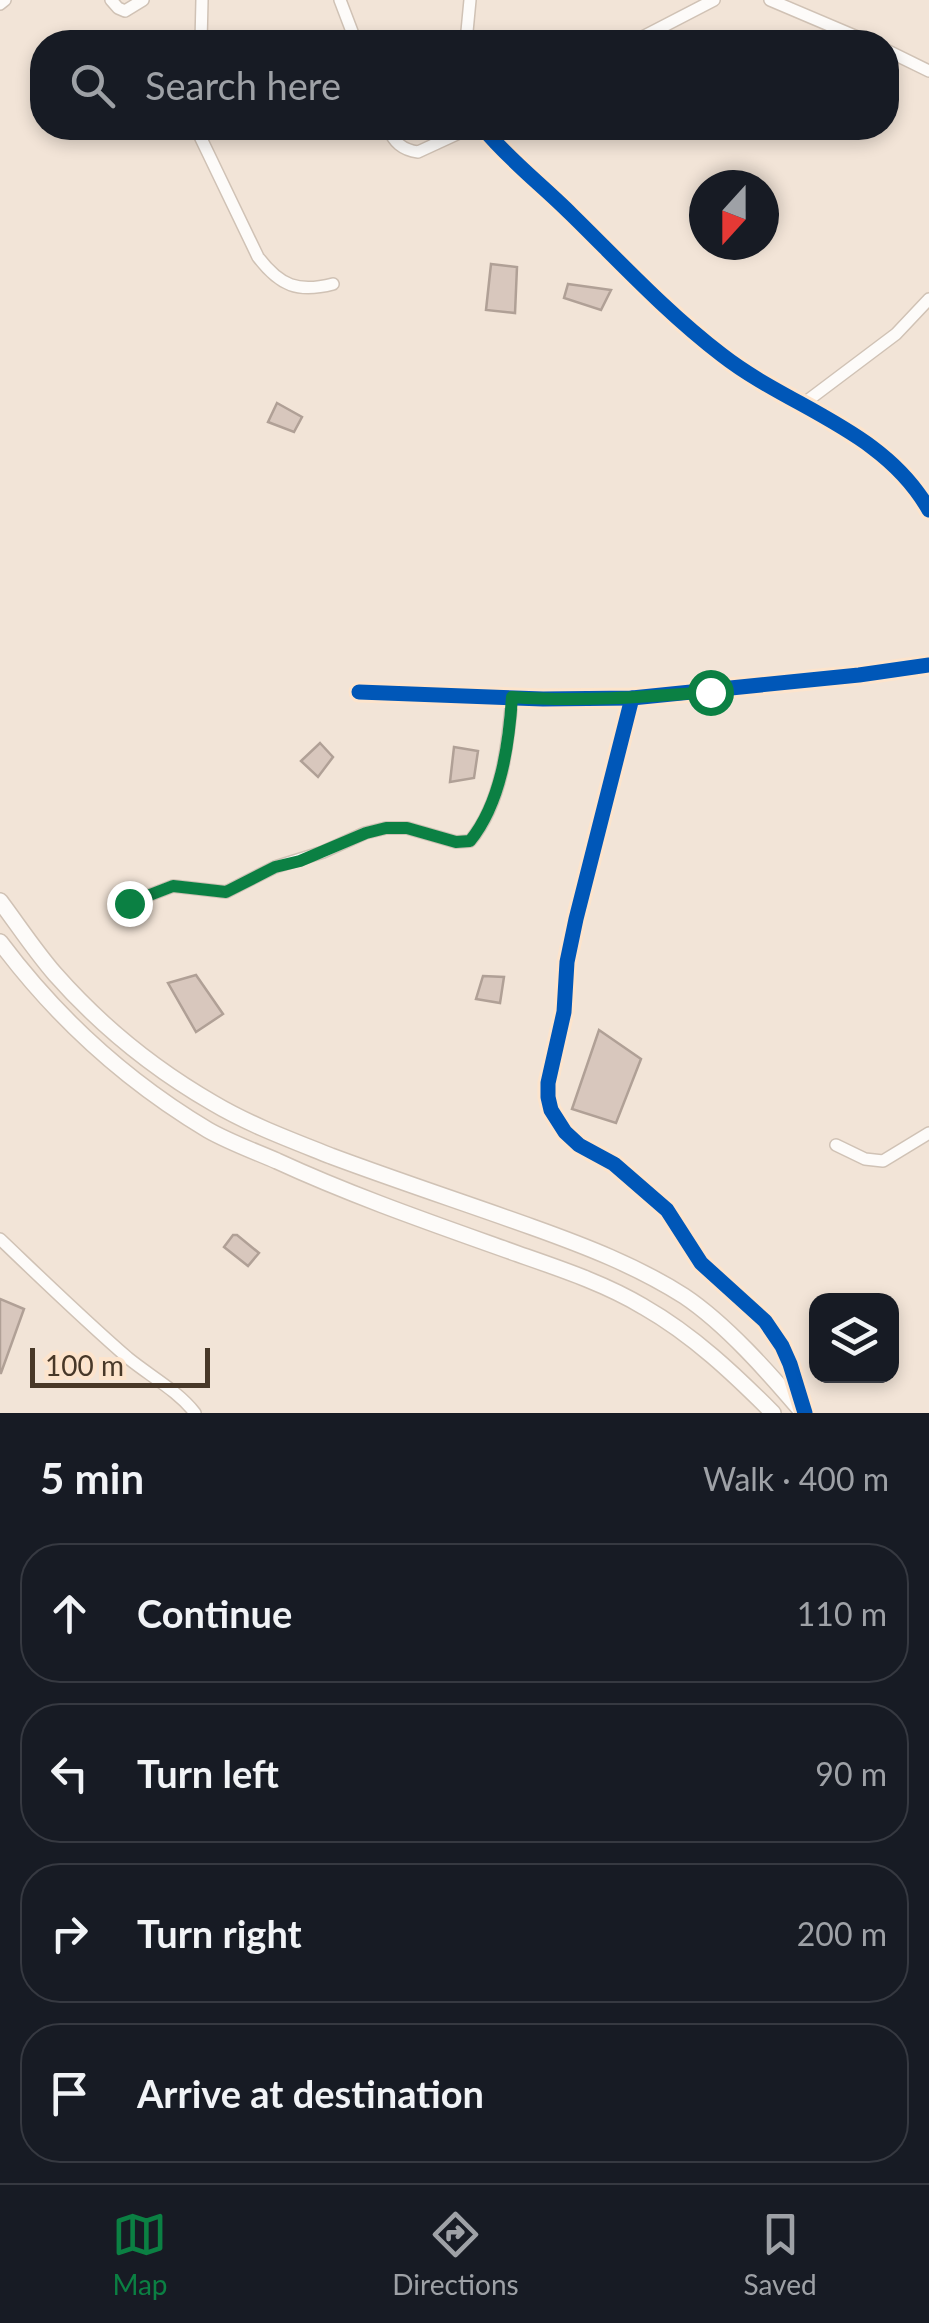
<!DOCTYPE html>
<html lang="en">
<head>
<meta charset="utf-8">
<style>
	:root { --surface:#171b24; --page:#242831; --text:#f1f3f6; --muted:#9ea1a6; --line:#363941; --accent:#0b8043 }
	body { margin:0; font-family:Lato,sans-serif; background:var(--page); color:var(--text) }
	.controls { position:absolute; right:30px; bottom:30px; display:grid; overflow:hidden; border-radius:20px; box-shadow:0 5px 15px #0003 }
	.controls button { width:90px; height:90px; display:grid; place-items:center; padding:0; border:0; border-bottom:2px solid var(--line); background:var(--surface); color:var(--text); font:50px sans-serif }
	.compass { position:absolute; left:689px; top:170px; width:90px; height:90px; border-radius:50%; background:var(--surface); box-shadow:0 5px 15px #0003; rotate:201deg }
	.scale { position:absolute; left:30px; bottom:25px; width:180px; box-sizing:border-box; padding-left:10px; border:5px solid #483828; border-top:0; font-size:28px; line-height:35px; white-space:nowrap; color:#483828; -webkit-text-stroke:8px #fde4cc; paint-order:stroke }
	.stop { position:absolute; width:30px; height:30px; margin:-22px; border:8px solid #0b8043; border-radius:50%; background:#fff }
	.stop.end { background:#0b8043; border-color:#fff; box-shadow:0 2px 10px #0008 }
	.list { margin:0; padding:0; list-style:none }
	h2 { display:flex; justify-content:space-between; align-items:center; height:130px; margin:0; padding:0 40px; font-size:42px }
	h2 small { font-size:32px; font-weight:400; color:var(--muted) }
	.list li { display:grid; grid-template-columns:65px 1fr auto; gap:30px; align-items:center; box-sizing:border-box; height:140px; margin:0 20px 20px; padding:0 20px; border:2px solid var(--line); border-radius:40px }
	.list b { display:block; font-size:38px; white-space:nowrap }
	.list em { font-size:32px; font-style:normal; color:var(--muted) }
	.icon { flex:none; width:55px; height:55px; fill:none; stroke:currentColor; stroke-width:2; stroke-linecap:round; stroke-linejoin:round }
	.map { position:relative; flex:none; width:929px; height:1413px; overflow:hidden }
	.search { position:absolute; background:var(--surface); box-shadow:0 5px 15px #0003; left:30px; right:30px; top:30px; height:110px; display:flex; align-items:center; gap:25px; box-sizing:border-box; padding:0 35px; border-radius:40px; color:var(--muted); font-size:38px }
	.sheet { height:770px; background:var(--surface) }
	nav { display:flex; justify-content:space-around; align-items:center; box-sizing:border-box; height:140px; border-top:2px solid var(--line); background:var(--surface); font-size:28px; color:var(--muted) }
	nav a { display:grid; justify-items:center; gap:5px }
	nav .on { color:var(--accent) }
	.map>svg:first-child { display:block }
	.building { fill:#d8c7bd; stroke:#b0a096; stroke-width:2.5 }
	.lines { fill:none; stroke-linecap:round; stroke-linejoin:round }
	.minor-casing { stroke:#d0c2b5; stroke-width:14 }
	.secondary-casing { stroke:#d0c2b5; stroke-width:18 }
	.minor { stroke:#fdfbf9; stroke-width:11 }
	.secondary { stroke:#fdfbf9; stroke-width:15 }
	.cycleway-casing { stroke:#fde4cc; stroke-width:21 }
	.cycleway { stroke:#0057b8; stroke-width:15 }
	.route { stroke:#0b8043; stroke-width:12 }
</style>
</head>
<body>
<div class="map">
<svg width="929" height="1413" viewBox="0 0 929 1413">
	<rect width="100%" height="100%" fill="#f2e4d7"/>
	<g class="building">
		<polygon points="491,264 517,267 515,313 486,310"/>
		<polygon points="568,284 611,290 601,310 564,298"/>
		<polygon points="277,403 302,417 294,432 268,422"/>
		<polygon points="320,743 333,757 318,777 301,761"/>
		<polygon points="454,747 478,751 474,778 450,782"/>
		<polygon points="196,975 223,1014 196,1032 168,983"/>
		<polygon points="483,976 504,977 500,1003 476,999"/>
		<polygon points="599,1030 641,1059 616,1123 572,1109"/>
		<polygon points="233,1235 237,1235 259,1253 248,1266 224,1247"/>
		<polygon points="0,1299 24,1309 1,1373 0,1373"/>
	</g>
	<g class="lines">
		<defs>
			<g id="minor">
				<polyline points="111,0 118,8 125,11 143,0"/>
				<polyline points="340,0 356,42"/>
				<polyline points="770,0 869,42"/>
				<polyline points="0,4 5,0"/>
				<polyline points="201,42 202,0"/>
				<polyline points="466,42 470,0"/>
				<polyline points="633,42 714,0"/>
				<polyline points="886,50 929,71"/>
				<path d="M196 128 258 257C280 286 298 293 333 284"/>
				<path d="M388 128C394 142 402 150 418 152L470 128"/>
				<path d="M483 128C508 159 542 185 571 214 620 262 667 313 722 355 790 408 884 430 929 510"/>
				<polyline points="803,404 896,334 929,299"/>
				<polyline points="359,692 543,699 632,698 859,675 929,665"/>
				<polyline points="632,698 576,919 567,962 564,1012 548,1083 548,1097 551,1110 565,1132 579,1145 614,1164 667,1210 701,1263 765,1321 782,1346 790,1364 803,1409"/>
				<path d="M129 903 173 886 226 892 275 867 323 852 365 833 386 828H407L456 842 470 841C502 803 508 744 512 697"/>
				<polyline points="836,1145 865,1159 883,1161 929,1133"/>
				<path d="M0 1239C42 1279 84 1320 128 1358 150 1376 178 1391 195 1413"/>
			</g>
			<g id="secondary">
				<path d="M0 901C18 925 35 951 55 974 100 1025 154 1069 213 1103 250 1125 291 1140 331 1156 398 1181 465 1203 532 1227 585 1246 637 1266 684 1296 726 1324 770 1374 803 1413"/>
				<path d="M0 942C57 1018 126 1081 208 1130 229 1142 254 1151 277 1161 355 1197 437 1225 518 1254 561 1269 606 1284 644 1307 693 1335 734 1374 773 1413"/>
			</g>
		</defs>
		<use href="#minor" class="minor-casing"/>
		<use href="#secondary" class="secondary-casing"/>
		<use href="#minor" class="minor"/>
		<use href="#secondary" class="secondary"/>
		<defs>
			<g id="cycleway">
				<path d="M483 128C508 159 542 185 571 214 620 262 667 313 722 355 790 408 884 430 929 510"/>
				<polyline points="359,692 543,699 632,698 859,675 929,665"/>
				<polyline points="632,698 576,919 567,962 564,1012 548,1083 548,1097 551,1110 565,1132 579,1145 614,1164 667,1210 701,1263 765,1321 782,1346 790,1364 805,1413"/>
			</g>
		</defs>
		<use href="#cycleway" class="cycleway-casing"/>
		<use href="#cycleway" class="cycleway"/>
	</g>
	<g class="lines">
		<path class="route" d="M129 903 173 886 226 892 275 867 300 861 366 833 386 828H407L456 842 470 841C501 803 509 744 512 697 578 702 644 697 710 692"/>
	</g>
</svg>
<div class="controls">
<button><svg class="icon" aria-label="layers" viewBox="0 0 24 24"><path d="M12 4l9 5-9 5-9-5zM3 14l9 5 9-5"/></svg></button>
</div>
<svg class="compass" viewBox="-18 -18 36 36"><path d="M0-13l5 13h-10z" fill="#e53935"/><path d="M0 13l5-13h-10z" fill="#9ea1a6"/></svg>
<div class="scale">100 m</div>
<div class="stop" style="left:710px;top:692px"></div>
<div class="stop end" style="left:129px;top:903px"></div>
<div class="search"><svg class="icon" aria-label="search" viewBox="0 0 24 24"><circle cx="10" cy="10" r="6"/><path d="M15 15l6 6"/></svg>Search here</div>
</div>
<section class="sheet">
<h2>5 min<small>Walk · 400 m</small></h2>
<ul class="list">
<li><svg class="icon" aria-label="ahead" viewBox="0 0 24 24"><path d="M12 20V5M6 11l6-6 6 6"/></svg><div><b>Continue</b></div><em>110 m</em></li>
<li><svg class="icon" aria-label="left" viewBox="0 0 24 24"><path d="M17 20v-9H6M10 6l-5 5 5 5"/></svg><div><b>Turn left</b></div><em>90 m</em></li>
<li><svg class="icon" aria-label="right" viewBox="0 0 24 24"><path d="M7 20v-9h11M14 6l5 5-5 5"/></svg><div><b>Turn right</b></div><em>200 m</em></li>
<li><svg class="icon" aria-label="arrive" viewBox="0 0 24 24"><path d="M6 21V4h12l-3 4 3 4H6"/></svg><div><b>Arrive at destination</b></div></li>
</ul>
</section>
<nav>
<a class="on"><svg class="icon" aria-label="map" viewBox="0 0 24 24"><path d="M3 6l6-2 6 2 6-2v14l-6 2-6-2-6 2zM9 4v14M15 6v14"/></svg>Map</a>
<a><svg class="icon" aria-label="directions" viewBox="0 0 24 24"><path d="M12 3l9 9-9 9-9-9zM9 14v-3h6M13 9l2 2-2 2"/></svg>Directions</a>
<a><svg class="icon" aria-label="saved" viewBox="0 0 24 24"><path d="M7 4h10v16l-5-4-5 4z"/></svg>Saved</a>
</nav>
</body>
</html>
